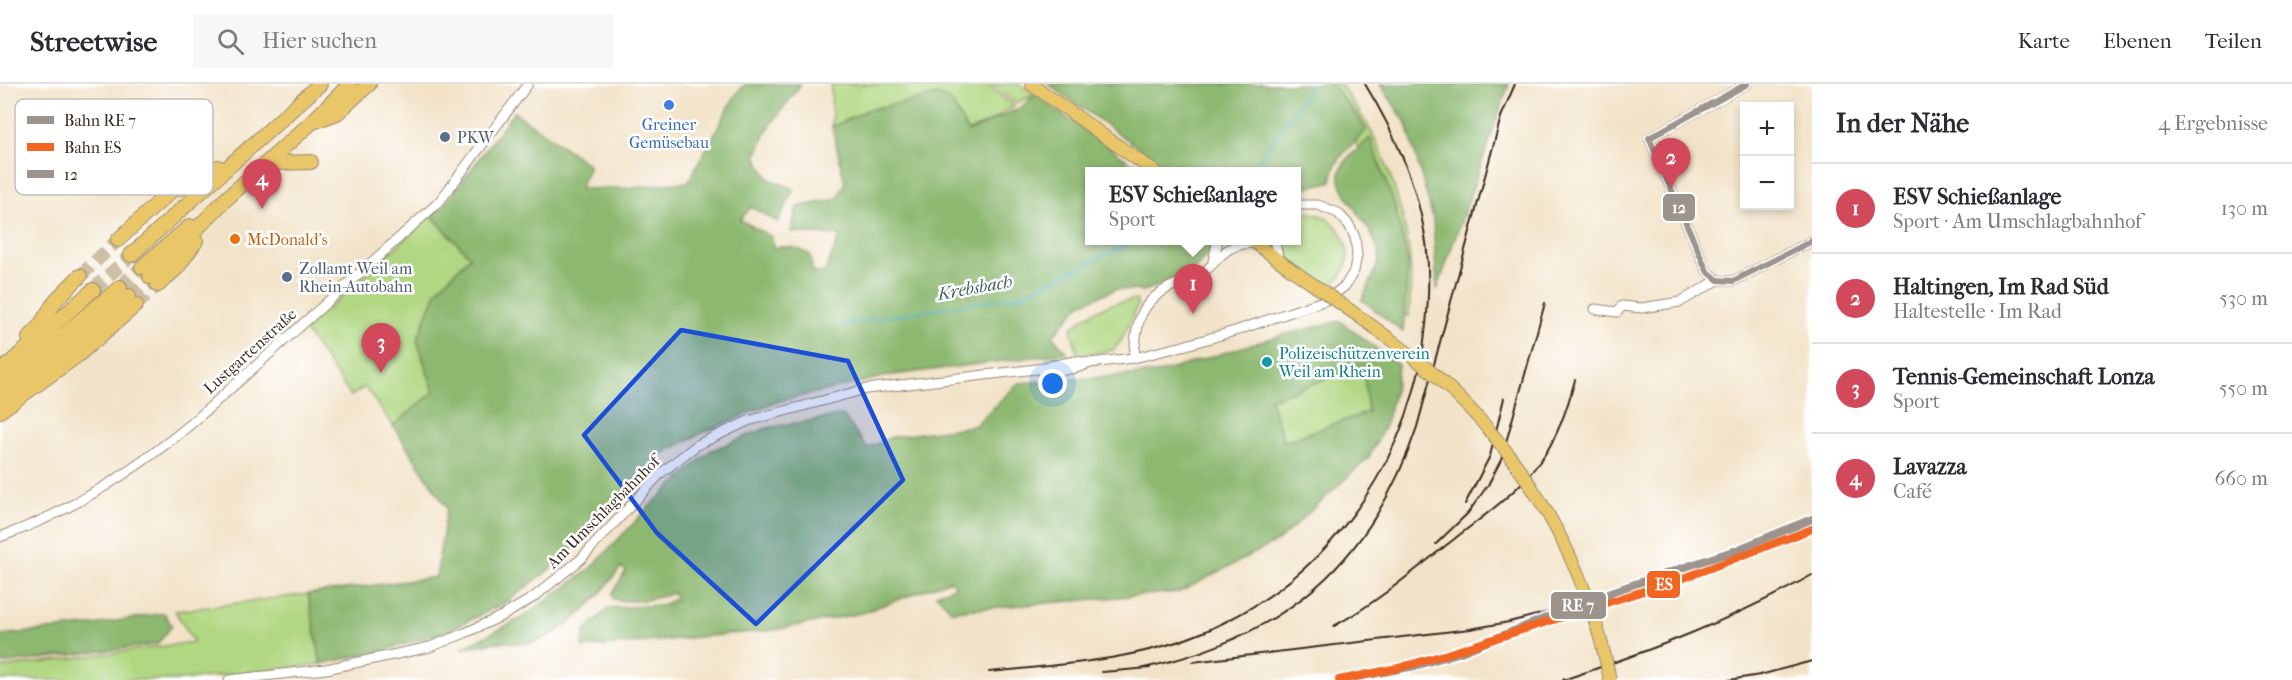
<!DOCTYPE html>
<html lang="de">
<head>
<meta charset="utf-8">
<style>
	:root { --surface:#fff; --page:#f7f7f7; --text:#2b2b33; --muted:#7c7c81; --line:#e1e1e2; --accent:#d1495b }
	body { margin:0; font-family:"IM FELL French Canon",serif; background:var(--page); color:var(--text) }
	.controls { position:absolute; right:18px; top:18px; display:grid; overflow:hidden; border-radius:0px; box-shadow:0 3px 9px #0003 }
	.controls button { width:54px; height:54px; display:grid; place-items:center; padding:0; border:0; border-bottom:2px solid var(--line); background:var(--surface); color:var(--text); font:30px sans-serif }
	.you { position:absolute; left:1053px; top:300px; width:21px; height:21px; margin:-15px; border:4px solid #fff; border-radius:50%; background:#1a73e8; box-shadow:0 0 0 9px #1a73e833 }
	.badge { display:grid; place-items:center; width:39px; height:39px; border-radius:50%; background:var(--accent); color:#fff; font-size:20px; font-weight:700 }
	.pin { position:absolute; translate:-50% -50px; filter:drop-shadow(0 2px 3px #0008) }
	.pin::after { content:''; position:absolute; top:32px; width:21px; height:18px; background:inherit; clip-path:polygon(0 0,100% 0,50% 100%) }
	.popup { position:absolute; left:1085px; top:83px; width:216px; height:78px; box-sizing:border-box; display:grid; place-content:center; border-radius:0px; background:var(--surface); filter:drop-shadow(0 2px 4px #0005); font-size:20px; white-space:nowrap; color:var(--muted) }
	.popup b { font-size:22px; color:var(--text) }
	.popup::after { content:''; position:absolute; left:50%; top:100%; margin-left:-12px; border:12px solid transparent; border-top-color:var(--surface) }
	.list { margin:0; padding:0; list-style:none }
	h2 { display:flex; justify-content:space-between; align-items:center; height:78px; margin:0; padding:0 24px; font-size:26px }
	h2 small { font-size:20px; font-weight:400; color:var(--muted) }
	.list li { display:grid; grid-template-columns:39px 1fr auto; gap:18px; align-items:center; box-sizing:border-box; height:90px; padding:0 24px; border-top:2px solid var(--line) }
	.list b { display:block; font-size:22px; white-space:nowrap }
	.list p { margin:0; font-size:20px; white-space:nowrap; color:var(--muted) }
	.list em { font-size:20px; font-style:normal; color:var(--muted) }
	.icon { flex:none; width:33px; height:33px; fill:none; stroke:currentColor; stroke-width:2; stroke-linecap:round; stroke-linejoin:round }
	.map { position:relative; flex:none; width:1812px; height:596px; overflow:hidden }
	header { display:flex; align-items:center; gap:36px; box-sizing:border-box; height:84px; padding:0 30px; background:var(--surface); border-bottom:2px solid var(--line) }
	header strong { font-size:28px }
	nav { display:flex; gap:33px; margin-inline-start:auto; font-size:21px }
	.search { width:420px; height:54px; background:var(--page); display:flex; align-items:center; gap:15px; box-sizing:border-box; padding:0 21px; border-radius:0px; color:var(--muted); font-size:22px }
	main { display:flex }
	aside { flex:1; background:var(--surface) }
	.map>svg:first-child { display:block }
	.green { fill:#b0d781; stroke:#768050; stroke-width:1.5 }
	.forest { fill:#8cb86f; stroke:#647146; stroke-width:1.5; fill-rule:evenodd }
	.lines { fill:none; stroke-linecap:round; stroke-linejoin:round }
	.stream { stroke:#43b0c0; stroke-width:2 }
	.highway-tunnel { stroke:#cdbea6; stroke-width:14; stroke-dasharray:14 7; stroke-linecap:butt }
	.minor-casing { stroke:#968673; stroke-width:11 }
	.major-casing { stroke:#968673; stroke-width:14 }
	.highway-casing { stroke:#968673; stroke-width:16 }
	.minor { stroke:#fff; stroke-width:9 }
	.major { stroke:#e9c769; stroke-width:12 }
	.highway { stroke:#e9c769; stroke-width:14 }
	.rail { stroke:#3b2a1e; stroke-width:2 }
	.major-bridge-casing { stroke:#968673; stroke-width:14; stroke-linecap:butt }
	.major-bridge { stroke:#e9c769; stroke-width:12 }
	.bus-1-casing { stroke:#fff; stroke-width:10 }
	.bus-1 { stroke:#9d948e; stroke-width:6 }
	.rail-1-casing { stroke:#fff; stroke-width:12 }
	.rail-2-casing { stroke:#fff; stroke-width:12 }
	.rail-1 { stroke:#9d948e; stroke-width:8 }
	.rail-2 { stroke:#f26522; stroke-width:8 }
	.marked { fill:#1d4ed8; fill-opacity:0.2; stroke:#1d4ed8; stroke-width:4.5; stroke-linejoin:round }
	.shop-dot { fill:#3f7fe0; stroke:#fff; stroke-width:2 }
	.service-dot { fill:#5c6f8a; stroke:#fff; stroke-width:2 }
	.food-dot { fill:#e8710a; stroke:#fff; stroke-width:2 }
	.culture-dot { fill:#0f9aa8; stroke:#fff; stroke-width:2 }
	.labels { text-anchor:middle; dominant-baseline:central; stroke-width:5; stroke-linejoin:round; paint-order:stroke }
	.shop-label { font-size:16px; fill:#366cbe; stroke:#fff }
	.service-label { font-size:16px; fill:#4e5e75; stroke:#fff; text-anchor:start }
	.food-label { font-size:16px; fill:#c56008; stroke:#fff; text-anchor:start }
	.street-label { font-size:16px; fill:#3b2a1e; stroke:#fff }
	.culture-label { font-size:16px; fill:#0d838f; stroke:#fff; text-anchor:start }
	.water-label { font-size:18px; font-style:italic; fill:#3e605f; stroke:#fff }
	.key { fill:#fff; stroke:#c4bfbc; stroke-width:1.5 }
	.key-label { font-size:16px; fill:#3b2a1e }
	.line-badge { stroke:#fff; stroke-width:2 }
	.badge-label { font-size:16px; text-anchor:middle; font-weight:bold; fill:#fff }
</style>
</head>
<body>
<header>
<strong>Streetwise</strong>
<div class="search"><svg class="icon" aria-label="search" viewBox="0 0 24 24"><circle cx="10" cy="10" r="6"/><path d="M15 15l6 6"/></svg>Hier suchen</div>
<nav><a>Karte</a><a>Ebenen</a><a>Teilen</a></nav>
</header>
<main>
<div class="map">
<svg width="1812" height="596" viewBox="0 0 1812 596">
	<rect width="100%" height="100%" fill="#fff"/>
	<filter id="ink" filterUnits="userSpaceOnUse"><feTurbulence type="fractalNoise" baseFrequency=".0167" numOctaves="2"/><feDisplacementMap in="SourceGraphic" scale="12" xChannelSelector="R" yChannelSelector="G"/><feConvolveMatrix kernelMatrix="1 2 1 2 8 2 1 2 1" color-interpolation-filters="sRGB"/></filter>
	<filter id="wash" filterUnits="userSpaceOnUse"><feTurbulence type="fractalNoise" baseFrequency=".008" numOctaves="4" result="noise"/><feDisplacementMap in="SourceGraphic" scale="24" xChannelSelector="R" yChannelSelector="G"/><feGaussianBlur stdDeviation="1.35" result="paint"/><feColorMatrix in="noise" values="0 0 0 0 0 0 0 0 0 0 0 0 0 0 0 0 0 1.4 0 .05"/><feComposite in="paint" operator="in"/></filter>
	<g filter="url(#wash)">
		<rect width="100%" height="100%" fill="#f2e3c8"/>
		<g class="green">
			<polygon points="831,0 987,0 1014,22 993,36 967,48 951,17 867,26 832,43"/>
			<polygon points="992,0 1019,0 1035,11 1015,19"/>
			<path d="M1331 0H1340C1352 18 1366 36 1375 55 1392 90 1406 137 1410 176 1412 194 1410 213 1409 232L1403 230 1408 178 1394 119 1370 55 1359 65 1355 58 1366 46 1359 34Z"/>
			<path d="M1303 128C1327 130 1342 141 1347 164 1349 171 1347 181 1344 187 1341 192 1335 197 1331 202 1314 191 1284 178 1278 157L1296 156 1297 130Z"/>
			<polygon points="431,131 470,173 437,206 417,256 434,308 393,342 365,303 351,312 301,241 318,227 327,226"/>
			<path d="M1136 216 1138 221 1121 257 1113 266 1078 272 1071 245C1088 228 1112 217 1136 216Z"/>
			<polygon points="1363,281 1368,328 1284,358 1270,315"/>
			<polygon points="308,510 321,580 182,596 0,596 0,584 194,558 175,527"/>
		</g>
		<g class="forest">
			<path d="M745 0H801L767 46 756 72 769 95 794 105 778 138 751 123 740 136 772 153 773 164C789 161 797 163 810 171L813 189H824L840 152 791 148 797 123 837 115 845 99 832 43 867 26 938 11 951 17 968 48 1020 24 1035 11 1143 87 1090 88V156L1211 157V166L1198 182 1183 192 1144 207 1116 205 1080 220 1053 252 1067 269 892 291 772 319 700 350 660 371 562 476 508 517 448 547 385 566 321 580 308 510 436 493 447 424 393 342 434 308 417 256 437 206 470 173 431 131 450 114 514 28 589 81 580 105 626 104 688 98 735 12Z"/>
			<path d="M1048 0H1331L1359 34 1366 46C1351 62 1333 75 1331 98L1297 105 1296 88 1172 87Z"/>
			<polygon points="1380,0 1509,0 1437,206 1433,134 1407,40"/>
			<path d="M1370 54 1394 119 1408 178 1403 248 1362 216C1366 206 1379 183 1379 173 1379 145 1331 107 1341 85 1346 73 1361 63 1370 54Z"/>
			<path d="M1340 237 1398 281 1395 305 1386 339 1369 373 1278 457 1180 508 952 527 936 510 955 503 951 496 862 529 774 546 582 564 585 546 609 524 662 521 676 515 673 509C655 515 634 520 614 515L612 510 626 487 621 483C600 512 567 551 530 559 521 561 511 558 502 558 489 558 474 562 461 565L520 535 590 485 651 421 710 367 767 344 843 331 867 364 892 353 974 342 1019 299 1159 289 1282 251ZM1363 282 1368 328 1284 358 1270 315Z"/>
			<polygon points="164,529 172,542 157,560 0,580 0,551 88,542"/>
		</g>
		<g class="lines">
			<g class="stream">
				<polyline points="1247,88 1256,82 1312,0"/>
				<polyline points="842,240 1018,212 1138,156"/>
			</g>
		</g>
	</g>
	<g filter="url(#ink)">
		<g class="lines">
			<g class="highway-tunnel">
				<polyline points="80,192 118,156"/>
				<polyline points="120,203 142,183"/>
				<polyline points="93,206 131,171"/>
				<polyline points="129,212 150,193"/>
				<polyline points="136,221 158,201"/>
			</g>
			<defs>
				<g id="minor">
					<polyline points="1274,156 1279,176"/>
					<polyline points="1213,177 1218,156"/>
					<polyline points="1718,196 1707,187 1649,54 1747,0"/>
					<polyline points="1595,225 1617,228 1622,222 1642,224 1680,218 1718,196 1733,197 1812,157"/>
					<path d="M1134 274C1136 242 1138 219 1170 203 1179 199 1191 197 1200 191 1222 175 1222 160 1254 159"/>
					<path d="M1041 286C1058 288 1072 287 1088 280"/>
					<path d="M0 453C71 428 133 388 191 340L439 118 528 0"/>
					<polyline points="229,596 326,585 430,563 465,549 504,531 534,513 581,475 661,389 697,361 748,337 866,305 1036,285 1075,277 1090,279 1134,274 1183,262 1238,246 1326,216 1345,202 1354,187 1357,171 1355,153 1349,141 1338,129 1318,121 1296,121"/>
				</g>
				<g id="major">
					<polyline points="1031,0 1155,88"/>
					<polyline points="1251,156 1292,186"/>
				</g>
				<g id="highway">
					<polyline points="313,38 337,29 369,0"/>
					<polyline points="263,83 279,79 311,78"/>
					<polyline points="118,156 172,106 191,100 218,83"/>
					<polyline points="131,171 320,0"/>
					<polyline points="142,183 190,142"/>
					<polyline points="150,193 225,116 311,39 350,0"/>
					<polyline points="158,201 177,184 196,157"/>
					<polyline points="29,254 37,246 56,216 80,192"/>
					<polyline points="0,288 93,206"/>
					<polyline points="0,300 62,252 120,203"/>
					<polyline points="0,313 71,262 129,212"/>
					<polyline points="0,327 78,271 136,221"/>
				</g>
			</defs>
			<use href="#minor" class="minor-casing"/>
			<use href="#major" class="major-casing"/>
			<use href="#highway" class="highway-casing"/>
			<use href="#minor" class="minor"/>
			<use href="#major" class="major"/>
			<use href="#highway" class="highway"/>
			<g class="rail">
				<polyline points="1465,420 1490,372 1504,314"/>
				<polyline points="1436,460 1468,429 1488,401 1501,376 1545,219"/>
				<path d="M1334 542C1377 519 1414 486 1453 456 1483 432 1515 411 1538 380 1557 356 1567 325 1575 296"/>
				<polyline points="1192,578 1470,545 1509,538 1552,527"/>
				<path d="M1144 584C1284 553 1371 480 1417 343L1501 33 1515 0"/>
				<path d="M989 588C1069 580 1150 576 1223 539 1338 483 1414 367 1426 241 1429 210 1430 177 1424 146 1415 93 1393 46 1365 0"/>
				<polyline points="1102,588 1150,584"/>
				<path d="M1563 596C1649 567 1733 536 1812 491"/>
				<polyline points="1729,596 1760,591 1812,577"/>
			</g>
			<defs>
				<path id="major-bridge" d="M1292 186C1341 220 1391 253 1436 292 1524 370 1588 480 1610 596"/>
			</defs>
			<use href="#major-bridge" class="major-bridge-casing"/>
			<use href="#major-bridge" class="major-bridge"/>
			<defs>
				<polyline id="bus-1" points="1747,0 1649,54 1707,187 1718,196 1733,197 1812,157"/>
			</defs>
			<use href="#bus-1" class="bus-1-casing"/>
			<use href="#bus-1" class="bus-1"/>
			<defs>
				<polyline id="rail-1" points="1341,596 1415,582 1461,568 1614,507 1739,465 1812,435"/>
				<polyline id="rail-2" points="1339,596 1398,584 1447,570 1684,494 1812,445"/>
			</defs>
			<use href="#rail-1" class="rail-1-casing"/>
			<use href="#rail-2" class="rail-2-casing"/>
			<use href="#rail-1" class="rail-1"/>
			<use href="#rail-2" class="rail-2"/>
		</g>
	</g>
	<path class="marked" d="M681 246 848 277 903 396 756 540 657 449 584 351Z"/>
	<circle class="shop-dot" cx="669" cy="21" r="6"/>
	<g class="service-dot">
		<circle cx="445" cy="53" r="6"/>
		<circle cx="287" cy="193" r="6"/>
	</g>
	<circle class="food-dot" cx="235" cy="155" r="6"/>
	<circle class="culture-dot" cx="1267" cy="278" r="6"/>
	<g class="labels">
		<g class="shop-label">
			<text x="669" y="40">Greiner<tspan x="669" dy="18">Gemüsebau</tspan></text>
		</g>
		<g class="service-label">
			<text x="457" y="53">PKW</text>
			<text x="299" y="184">Zollamt Weil am<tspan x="299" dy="18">Rhein-Autobahn</tspan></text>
		</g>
		<g class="food-label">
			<text x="247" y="155">McDonald's</text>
		</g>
		<g class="street-label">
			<text transform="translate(250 267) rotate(-42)">Lustgartenstraße</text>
			<text transform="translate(603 428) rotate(-45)">Am Umschlagbahnhof</text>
		</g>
		<g class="culture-label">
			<text x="1279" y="269">Polizeischützenverein<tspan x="1279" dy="18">Weil am Rhein</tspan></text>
		</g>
		<g class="water-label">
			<text transform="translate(975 204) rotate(-10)">Krebsbach</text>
		</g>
	</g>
	<rect x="15" y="15" width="198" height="96" rx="9" class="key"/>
	<rect x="27" y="32" width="27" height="8" fill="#9d948e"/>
	<rect x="27" y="59" width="27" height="8" fill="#f26522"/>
	<rect x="27" y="86" width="27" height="8" fill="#9d948e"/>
	<g class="key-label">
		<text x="64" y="42">Bahn RE 7</text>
		<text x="64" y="69">Bahn ES</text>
		<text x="64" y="96">12</text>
	</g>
	<g class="line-badge">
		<rect x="1662" y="109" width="34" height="29" rx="6" fill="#9d948e"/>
		<rect x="1646" y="486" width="35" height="29" rx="6" fill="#f26522"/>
		<rect x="1550" y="507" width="57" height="29" rx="6" fill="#9d948e"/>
	</g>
	<g class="badge-label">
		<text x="1679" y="129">12</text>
		<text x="1664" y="506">ES</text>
		<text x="1578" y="527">RE 7</text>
	</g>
</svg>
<div class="controls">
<button>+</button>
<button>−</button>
</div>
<div class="you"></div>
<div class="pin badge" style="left:1193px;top:230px">1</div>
<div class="popup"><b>ESV Schießanlage</b>Sport</div>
<div class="pin badge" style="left:1671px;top:104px">2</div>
<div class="pin badge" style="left:381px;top:289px">3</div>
<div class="pin badge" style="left:262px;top:125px">4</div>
</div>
<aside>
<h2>In der Nähe<small>4 Ergebnisse</small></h2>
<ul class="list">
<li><span class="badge">1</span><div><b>ESV Schießanlage</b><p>Sport · Am Umschlagbahnhof</p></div><em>130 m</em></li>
<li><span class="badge">2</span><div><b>Haltingen, Im Rad Süd</b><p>Haltestelle · Im Rad</p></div><em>530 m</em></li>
<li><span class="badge">3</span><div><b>Tennis-Gemeinschaft Lonza</b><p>Sport</p></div><em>550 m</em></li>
<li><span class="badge">4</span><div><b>Lavazza</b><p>Café</p></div><em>660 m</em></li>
</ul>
</aside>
</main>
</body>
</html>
